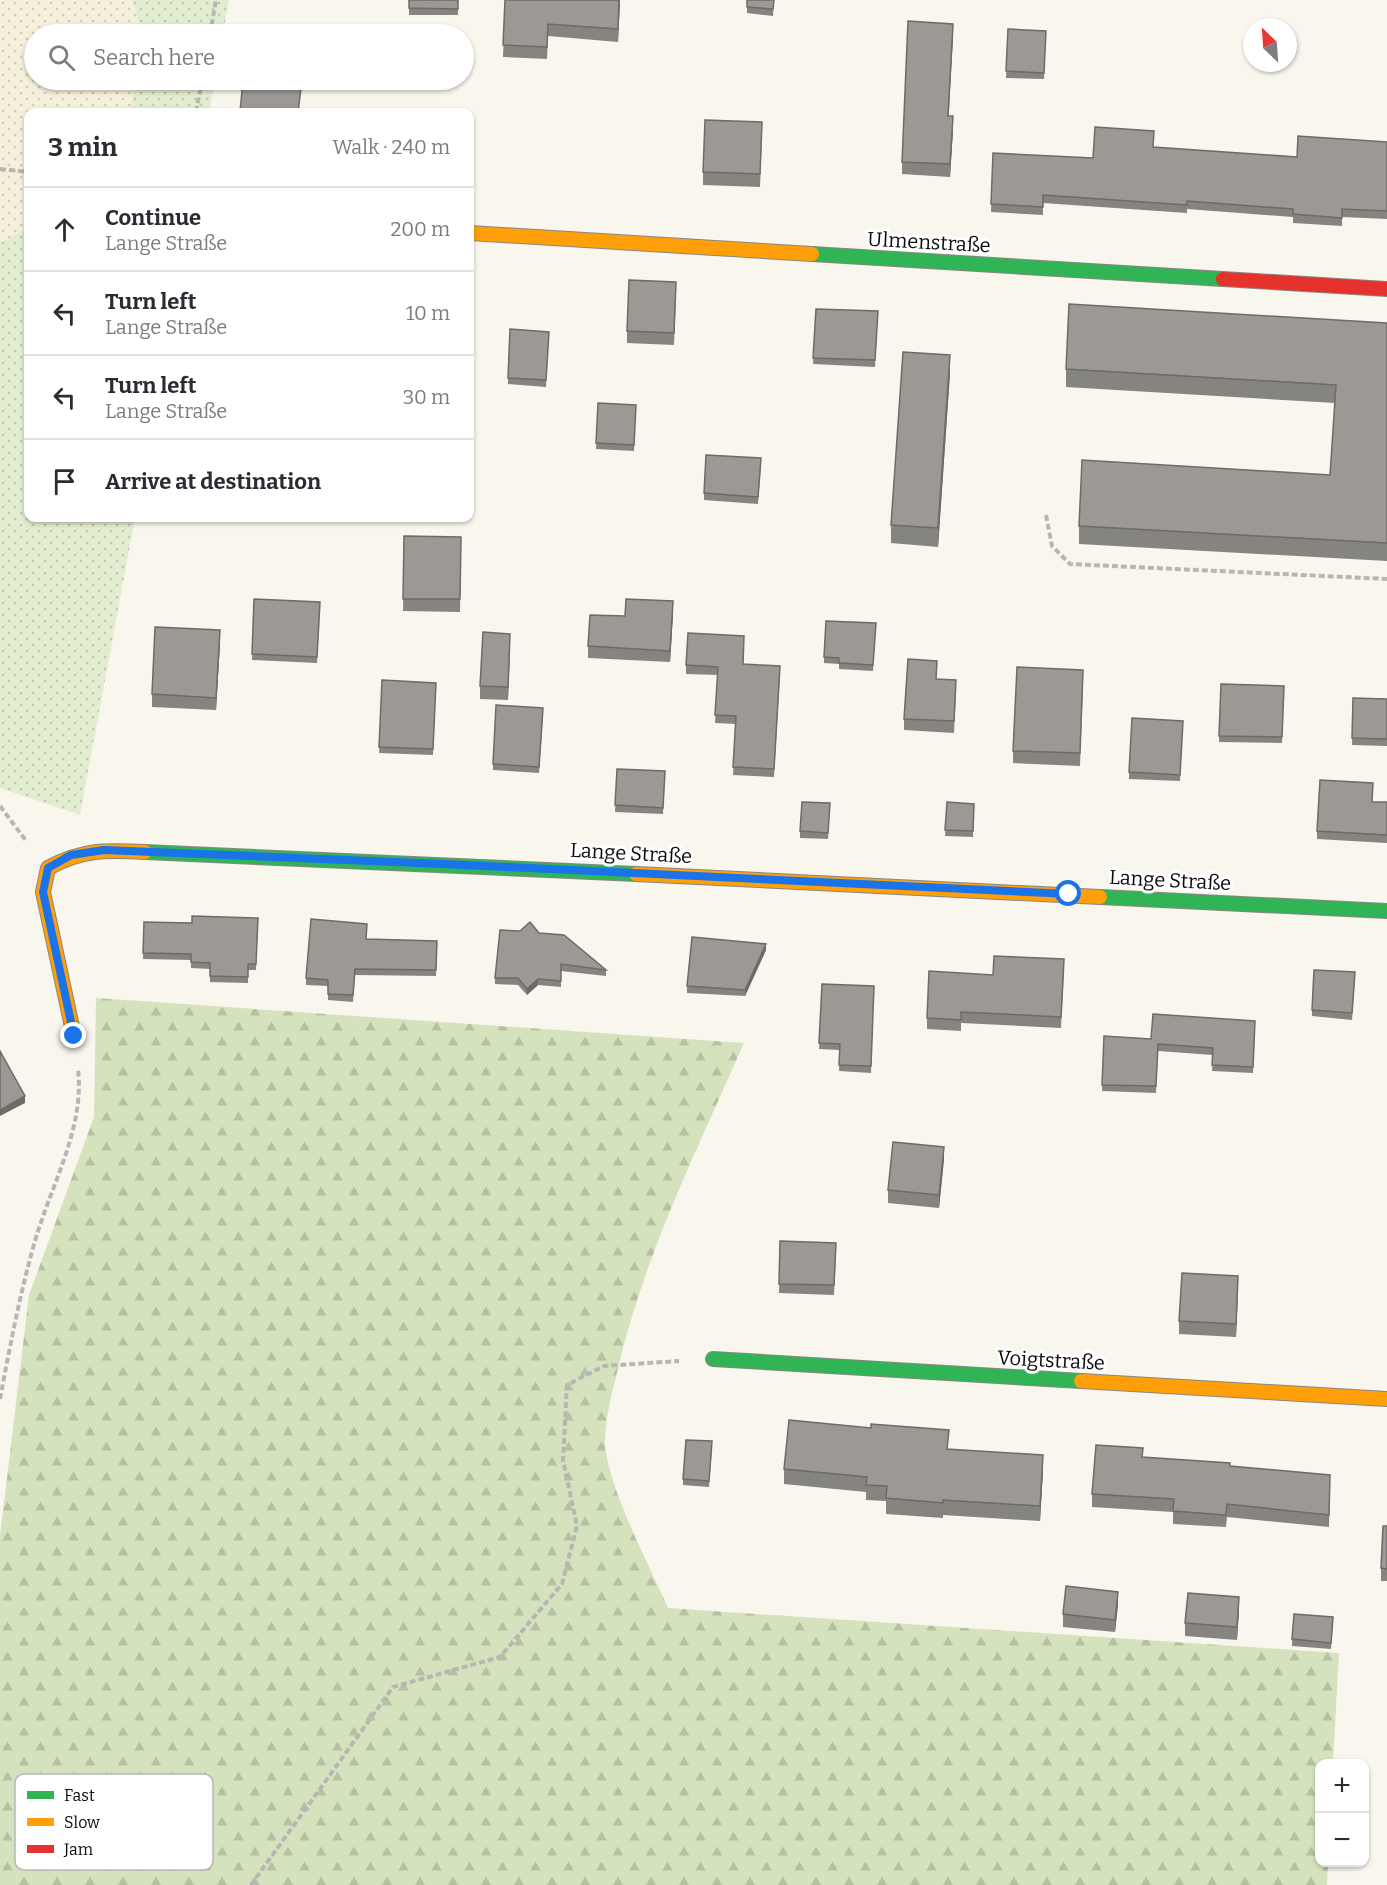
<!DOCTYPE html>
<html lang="en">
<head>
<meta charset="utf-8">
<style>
	:root { --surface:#fff; --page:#f7f7f7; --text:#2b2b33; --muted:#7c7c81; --line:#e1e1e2 }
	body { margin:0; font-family:Bitter,serif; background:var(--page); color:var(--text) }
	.controls { position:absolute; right:18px; bottom:18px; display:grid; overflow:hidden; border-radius:12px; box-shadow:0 2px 4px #0004 }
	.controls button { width:54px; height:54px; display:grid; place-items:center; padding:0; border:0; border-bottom:2px solid var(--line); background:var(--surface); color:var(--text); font:30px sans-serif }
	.compass { position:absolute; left:1243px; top:18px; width:54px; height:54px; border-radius:50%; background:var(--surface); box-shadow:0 2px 4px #0004; rotate:335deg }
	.stop { position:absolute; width:18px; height:18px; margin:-14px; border:4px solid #1a73e8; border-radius:50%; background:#fff }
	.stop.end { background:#1a73e8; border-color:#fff; box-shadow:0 2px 6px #0008 }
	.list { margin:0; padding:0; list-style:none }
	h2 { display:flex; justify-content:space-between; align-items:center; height:78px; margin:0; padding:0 24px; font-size:26px }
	h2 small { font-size:20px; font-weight:400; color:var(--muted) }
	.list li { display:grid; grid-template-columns:39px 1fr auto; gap:18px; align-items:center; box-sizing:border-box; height:84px; padding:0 24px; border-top:2px solid var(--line) }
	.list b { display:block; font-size:22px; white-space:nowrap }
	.list p { margin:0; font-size:20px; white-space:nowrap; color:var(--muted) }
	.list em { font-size:20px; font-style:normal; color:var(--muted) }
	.icon { flex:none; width:33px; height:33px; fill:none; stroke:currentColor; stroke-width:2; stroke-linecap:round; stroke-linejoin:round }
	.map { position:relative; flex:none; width:1387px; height:1885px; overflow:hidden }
	.search { position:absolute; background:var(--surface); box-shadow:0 2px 4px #0004; left:24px; top:24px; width:450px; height:66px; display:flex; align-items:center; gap:15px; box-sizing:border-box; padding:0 21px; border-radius:33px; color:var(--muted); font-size:22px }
	.panel { position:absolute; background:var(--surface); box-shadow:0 2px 4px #0004; left:24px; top:108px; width:450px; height:414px; border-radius:12px }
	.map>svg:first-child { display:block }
	.farmland { fill:url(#farmland-dots) }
	.grass { fill:url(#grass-dots) }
	.forest { fill:url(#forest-firs) }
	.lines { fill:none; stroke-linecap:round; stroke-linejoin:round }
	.fast-casing { stroke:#898784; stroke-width:16 }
	.slow-casing { stroke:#898784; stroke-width:16 }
	.jam-casing { stroke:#898784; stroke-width:16 }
	.path { stroke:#b7b6b5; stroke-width:4; stroke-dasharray:6 3; stroke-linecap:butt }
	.fast { stroke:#30b455; stroke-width:14 }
	.slow { stroke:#ff9f0a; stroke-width:14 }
	.jam { stroke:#e5322d; stroke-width:14 }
	.wall { fill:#86847f }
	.shaded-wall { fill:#6d6b68 }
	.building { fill:#9c9994; stroke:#6d6b68; stroke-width:1.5 }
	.route { stroke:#1a73e8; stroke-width:8 }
	.labels { text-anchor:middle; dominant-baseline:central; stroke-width:6; stroke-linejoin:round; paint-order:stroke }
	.street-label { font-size:20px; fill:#0b0b0b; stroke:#fff }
	.key { fill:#fff; stroke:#b6b6b6; stroke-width:1.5 }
	.key-label { font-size:16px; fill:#0b0b0b }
</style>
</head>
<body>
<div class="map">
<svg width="1387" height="1885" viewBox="0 0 1387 1885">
	<defs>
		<pattern id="farmland-dots" width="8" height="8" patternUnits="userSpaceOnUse" patternTransform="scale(1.5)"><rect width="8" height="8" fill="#f5f0db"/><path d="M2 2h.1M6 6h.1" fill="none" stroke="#d1ccbb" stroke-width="1.8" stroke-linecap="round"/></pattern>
		<pattern id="grass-dots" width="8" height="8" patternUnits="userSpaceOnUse" patternTransform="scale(1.5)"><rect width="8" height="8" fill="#e2edd0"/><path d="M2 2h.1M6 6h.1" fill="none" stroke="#c1cab1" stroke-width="1.8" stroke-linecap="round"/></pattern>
		<pattern id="forest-firs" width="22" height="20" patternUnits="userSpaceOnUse" patternTransform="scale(1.5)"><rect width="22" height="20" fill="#d4e3be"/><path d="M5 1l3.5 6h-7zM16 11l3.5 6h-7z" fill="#b5c1a2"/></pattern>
	</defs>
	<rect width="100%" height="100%" fill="#f9f6ee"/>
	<polygon class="farmland" points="0,0 132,0 144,31 143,34 34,34 34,80 135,80 130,112 28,112 28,229 0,243"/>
	<g class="grass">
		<polygon points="132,0 229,0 223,34 143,34"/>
		<polygon points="135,80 215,80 209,112 130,112"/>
		<polygon points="28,229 28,518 135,518 80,815 0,788 0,243"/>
	</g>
	<path class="forest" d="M96 998 744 1043C696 1152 642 1260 616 1377 611 1397 602 1432 606 1453 615 1502 648 1562 668 1608L1339 1653 1333 1763 1320 1764V1862L1328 1863 1327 1885H0V1536L29 1295 94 1117Z"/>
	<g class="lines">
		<defs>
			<g id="fast">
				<polyline points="812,254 1223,279"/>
				<polyline points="145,852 636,874"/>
				<polyline points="1100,897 1387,911"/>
				<polyline points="713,1359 1081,1381"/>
			</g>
			<g id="slow">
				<polyline points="470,233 812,254"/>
				<polyline points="636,874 1100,897"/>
				<path d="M74 1036 43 892 48 868C82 849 107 850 145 852"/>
				<polyline points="1081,1381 1387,1399"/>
			</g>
			<polyline id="jam" points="1223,279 1387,289"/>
		</defs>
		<use href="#fast" class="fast-casing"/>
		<use href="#slow" class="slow-casing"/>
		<use href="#jam" class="jam-casing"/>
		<g class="path">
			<polyline points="210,34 216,0"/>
			<polyline points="196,112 202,80"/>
			<polyline points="0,169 28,172"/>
			<polyline points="1046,515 1052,546 1070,564 1387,579"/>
			<polyline points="0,806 27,842"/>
			<path d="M0 1399C10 1346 20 1293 35 1241 51 1185 85 1128 78 1069"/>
			<polyline points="251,1885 393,1687 500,1657 562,1584 577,1526 563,1460 567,1385 604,1366 679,1361"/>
		</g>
		<use href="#fast" class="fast"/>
		<use href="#slow" class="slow"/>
		<use href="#jam" class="jam"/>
	</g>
	<g class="wall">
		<rect x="409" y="0" width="49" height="15"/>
		<polygon points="505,0 620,0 618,42 548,36 547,59 503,57"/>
		<polygon points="747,0 774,0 773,16 747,13"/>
		<polygon points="1008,29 1046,31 1044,79 1006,78"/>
		<polygon points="953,36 948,116 953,129 950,177 902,174 902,162"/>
		<polygon points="762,135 760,187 703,185 703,172"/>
		<polygon points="1387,142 1387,219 1342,217 1342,226 1293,223 1293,217 1187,209 1187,213 1043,203 1043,215 991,212 993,153 1093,158 1154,147 1297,157"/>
		<polygon points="676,294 674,345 627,343 627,331"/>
		<polygon points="816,309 878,311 875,367 813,364"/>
		<polygon points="1387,323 1387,561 1079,544 1079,526 1330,475 1335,403 1066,387 1066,369"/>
		<polygon points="549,332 546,387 508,384 508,378"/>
		<polygon points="950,373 938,547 891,543 891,525"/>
		<polygon points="598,403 636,405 634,451 596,449"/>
		<polygon points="761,465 758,504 704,500 704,493"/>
		<polygon points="404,536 461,537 460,612 403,611"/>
		<polygon points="254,599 320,602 317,663 252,660"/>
		<polygon points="673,613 670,662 588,658 588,646"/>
		<polygon points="876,623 873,671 839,669 839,664 824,663 824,657"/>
		<polygon points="220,643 216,710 152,707 152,694"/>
		<polygon points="744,644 743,664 780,674 774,777 733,775 736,724 715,723 718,675 686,674 686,665"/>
		<polygon points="510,646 508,700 480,699 480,686"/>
		<polygon points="936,679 956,691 954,733 904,730 904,719"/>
		<polygon points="382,680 436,683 433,755 379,753"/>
		<polygon points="1083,683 1080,766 1013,763 1013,751"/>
		<polygon points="1221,684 1284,686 1282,743 1219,742"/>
		<polygon points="1353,698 1387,699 1387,746 1352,745"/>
		<polygon points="543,714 539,773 493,770 493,764"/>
		<polygon points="1183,721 1180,781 1129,779 1129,772"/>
		<polygon points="617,769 665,771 663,814 615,812"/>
		<polygon points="947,802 974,804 973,837 945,836"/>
		<polygon points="1373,802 1387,802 1387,843 1317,839 1317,831"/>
		<polygon points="830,803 828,839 800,838 800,831"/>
		<polygon points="258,918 256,970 248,970 248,983 210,982 210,969 191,968 191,960 143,959 144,922 192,923"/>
		<polygon points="539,933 606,970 606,976 561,971 561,987 538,985 527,995 518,985 495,984 495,978"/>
		<polygon points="366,939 437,941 436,976 355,975 353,1002 328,1000 328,986 306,985 306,978"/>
		<polygon points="766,950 745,996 687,993 687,986"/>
		<polygon points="1064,970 1061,1028 961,1023 961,1031 927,1029 927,1018 993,975"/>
		<polygon points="1355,978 1352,1020 1312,1016 1312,1010"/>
		<polygon points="822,984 874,986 871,1073 839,1071 840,1050 819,1049"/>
		<polygon points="1255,1027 1253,1073 1212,1071 1213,1055 1158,1051 1156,1093 1102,1091 1104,1036 1151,1039"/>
		<polygon points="944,1159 939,1208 888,1203 888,1190"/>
		<polygon points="780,1241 836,1253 834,1295 779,1293"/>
		<polygon points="1238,1289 1236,1337 1179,1334 1179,1321"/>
		<polygon points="871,1428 949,1449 1043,1470 1040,1521 943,1515 943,1518 886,1514 886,1501 866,1500 866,1492 784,1484 784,1469"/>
		<polygon points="712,1448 709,1487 683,1485 683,1479"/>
		<polygon points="1143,1457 1230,1466 1330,1487 1329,1527 1227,1517 1226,1527 1173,1524 1173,1512 1092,1507 1092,1494"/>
		<polygon points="1387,1526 1387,1581 1381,1581 1381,1568"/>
		<polygon points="1118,1604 1115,1632 1063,1627 1063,1614"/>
		<polygon points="1239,1609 1237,1640 1185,1636 1185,1623"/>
		<polygon points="1333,1623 1331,1649 1292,1646 1292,1639"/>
	</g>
	<g class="shaded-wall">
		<polygon points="619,0 620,0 618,42 618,29"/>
		<polygon points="953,24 953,36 948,128 948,116"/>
		<polygon points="953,116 953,129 950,177 950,164"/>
		<polygon points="950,355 950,373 938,547 938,528"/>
		<polygon points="673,601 673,613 670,662 670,651"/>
		<polygon points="220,630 220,643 216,710 216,698"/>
		<polygon points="510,634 510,646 508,700 508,687"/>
		<polygon points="766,944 766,950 745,996 745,990"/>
		<polygon points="538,979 538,985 527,995 527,989"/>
		<polygon points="25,1096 25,1103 0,1116 0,1110"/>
		<polygon points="944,1147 944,1159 939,1208 939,1195"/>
		<polygon points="1238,1276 1238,1289 1236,1337 1236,1324"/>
		<polygon points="1043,1455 1043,1470 1040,1521 1040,1506"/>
		<polygon points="1118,1592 1118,1604 1115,1632 1115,1620"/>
		<polygon points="1239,1597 1239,1609 1237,1640 1237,1627"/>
	</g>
	<g class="building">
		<polygon points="409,0 458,0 458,9 409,8"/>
		<polygon points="505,0 619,0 618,29 548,24 547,47 503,45"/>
		<polygon points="747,0 774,0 773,9 747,7"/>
		<polygon points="908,21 953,24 948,116 953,116 950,164 902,162"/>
		<polygon points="1008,29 1046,31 1044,73 1006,71"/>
		<polygon points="243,80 302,80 298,112 240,112"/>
		<polygon points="705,120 762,122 760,174 703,172"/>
		<polygon points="1095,127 1154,131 1153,147 1297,157 1298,136 1387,142 1387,211 1342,209 1342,218 1293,214 1293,209 1187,201 1187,205 1043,195 1043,207 991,204 993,153 1093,158"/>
		<polygon points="629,280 676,282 674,333 627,331"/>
		<polygon points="1069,304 1387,323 1387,543 1079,526 1082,460 1330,475 1336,385 1066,369"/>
		<polygon points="816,309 878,311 875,360 813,358"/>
		<polygon points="510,329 549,332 546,380 508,378"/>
		<polygon points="903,352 950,355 938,528 891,525"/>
		<polygon points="598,403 636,405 634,445 596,443"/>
		<polygon points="706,455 761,458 758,497 704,493"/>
		<polygon points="404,536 461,537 460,599 403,599"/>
		<polygon points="254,599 320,602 317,657 252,654"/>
		<polygon points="626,599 673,601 670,651 588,646 590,615 625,616"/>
		<polygon points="826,621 876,623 873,665 839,663 839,658 824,657"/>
		<polygon points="155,627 220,630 216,698 152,694"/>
		<polygon points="483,632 510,634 508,687 480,686"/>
		<polygon points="688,633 744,636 743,664 780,666 774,769 733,767 736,716 715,715 718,667 686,665"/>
		<polygon points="908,659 937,661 936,679 956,680 954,721 904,719"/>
		<polygon points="1017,667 1083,670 1080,753 1013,751"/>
		<polygon points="382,680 436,683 433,749 379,747"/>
		<polygon points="1221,684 1284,686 1282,737 1219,736"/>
		<polygon points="1353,698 1387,699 1387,739 1352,738"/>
		<polygon points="496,705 543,708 539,767 493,764"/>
		<polygon points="1132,718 1183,721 1180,775 1129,772"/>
		<polygon points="617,769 665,771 663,808 615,805"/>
		<polygon points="1320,780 1373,783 1372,802 1387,802 1387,835 1317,831"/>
		<polygon points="802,802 830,803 828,833 800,831"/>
		<polygon points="947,802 974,804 973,831 945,830"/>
		<polygon points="192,916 258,918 256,964 248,964 248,977 210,976 210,963 191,962 191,954 143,953 144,922 192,923"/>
		<polygon points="311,919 367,924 366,939 437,941 436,970 355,969 353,995 328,994 328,980 306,978"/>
		<polygon points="530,922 539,933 564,935 606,970 561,964 561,981 538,979 527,989 518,978 495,978 500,930 520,931"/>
		<polygon points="692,937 766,944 745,990 687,986"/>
		<polygon points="994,956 1064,959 1061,1017 961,1012 961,1020 927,1018 929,971 993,975"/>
		<polygon points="1314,970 1355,972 1352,1013 1312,1010"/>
		<polygon points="822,984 874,986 871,1066 839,1065 840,1044 819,1043"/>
		<polygon points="1153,1014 1255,1021 1253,1067 1212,1065 1213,1048 1158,1044 1156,1086 1102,1085 1104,1036 1151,1039"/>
		<polygon points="0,1051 25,1096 0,1110"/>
		<polygon points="893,1142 944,1147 939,1195 888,1190"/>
		<polygon points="780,1241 836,1243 834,1285 779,1284"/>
		<polygon points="1182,1273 1238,1276 1236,1324 1179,1321"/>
		<polygon points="789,1420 871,1428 871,1424 949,1430 947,1449 1043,1455 1040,1506 943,1500 943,1503 886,1498 887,1486 866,1485 867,1477 784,1469"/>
		<polygon points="686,1440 712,1441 709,1481 683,1479"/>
		<polygon points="1096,1445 1143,1448 1142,1457 1230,1463 1230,1466 1330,1475 1329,1515 1227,1504 1226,1515 1173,1511 1174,1499 1092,1494"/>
		<polygon points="1383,1526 1387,1526 1387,1569 1381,1568"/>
		<polygon points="1066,1586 1118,1592 1115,1620 1063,1614"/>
		<polygon points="1188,1593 1239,1597 1237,1627 1185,1623"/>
		<polygon points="1294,1614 1333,1617 1331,1643 1292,1639"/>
	</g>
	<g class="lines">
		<polyline class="route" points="74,1036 43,892 48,868 71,855 104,850 444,864 1069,894"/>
	</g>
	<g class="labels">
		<g class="street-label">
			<text transform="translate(929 242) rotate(3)">Ulmenstraße</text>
			<text transform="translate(631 853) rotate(3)">Lange Straße</text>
			<text transform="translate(1170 880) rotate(3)">Lange Straße</text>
			<text transform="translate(1051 1360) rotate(3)">Voigtstraße</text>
		</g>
	</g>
	<rect x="15" y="1774" width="198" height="96" rx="9" class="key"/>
	<rect x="27" y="1791" width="27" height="8" fill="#30b455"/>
	<rect x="27" y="1818" width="27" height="8" fill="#ff9f0a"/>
	<rect x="27" y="1845" width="27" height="8" fill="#e5322d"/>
	<g class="key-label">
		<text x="64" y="1801">Fast</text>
		<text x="64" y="1828">Slow</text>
		<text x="64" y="1855">Jam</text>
	</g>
</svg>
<div class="controls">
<button>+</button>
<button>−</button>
</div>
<svg class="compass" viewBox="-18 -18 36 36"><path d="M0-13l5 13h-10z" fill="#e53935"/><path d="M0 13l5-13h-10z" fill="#7c7c81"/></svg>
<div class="stop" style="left:1069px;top:894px"></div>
<div class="stop end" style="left:74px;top:1036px"></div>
<div class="search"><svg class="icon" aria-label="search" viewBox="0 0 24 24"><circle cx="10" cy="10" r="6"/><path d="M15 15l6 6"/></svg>Search here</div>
<section class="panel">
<h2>3 min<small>Walk · 240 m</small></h2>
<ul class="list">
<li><svg class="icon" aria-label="ahead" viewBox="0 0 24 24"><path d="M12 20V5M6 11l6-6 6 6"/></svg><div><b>Continue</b><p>Lange Straße</p></div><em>200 m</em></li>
<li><svg class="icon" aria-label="left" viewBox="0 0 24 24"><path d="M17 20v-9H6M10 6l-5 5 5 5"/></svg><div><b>Turn left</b><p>Lange Straße</p></div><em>10 m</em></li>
<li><svg class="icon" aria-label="left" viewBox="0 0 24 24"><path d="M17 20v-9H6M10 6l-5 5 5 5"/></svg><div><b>Turn left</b><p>Lange Straße</p></div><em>30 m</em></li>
<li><svg class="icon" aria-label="arrive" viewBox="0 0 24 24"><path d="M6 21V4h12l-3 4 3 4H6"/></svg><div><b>Arrive at destination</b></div></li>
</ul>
</section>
</div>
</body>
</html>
